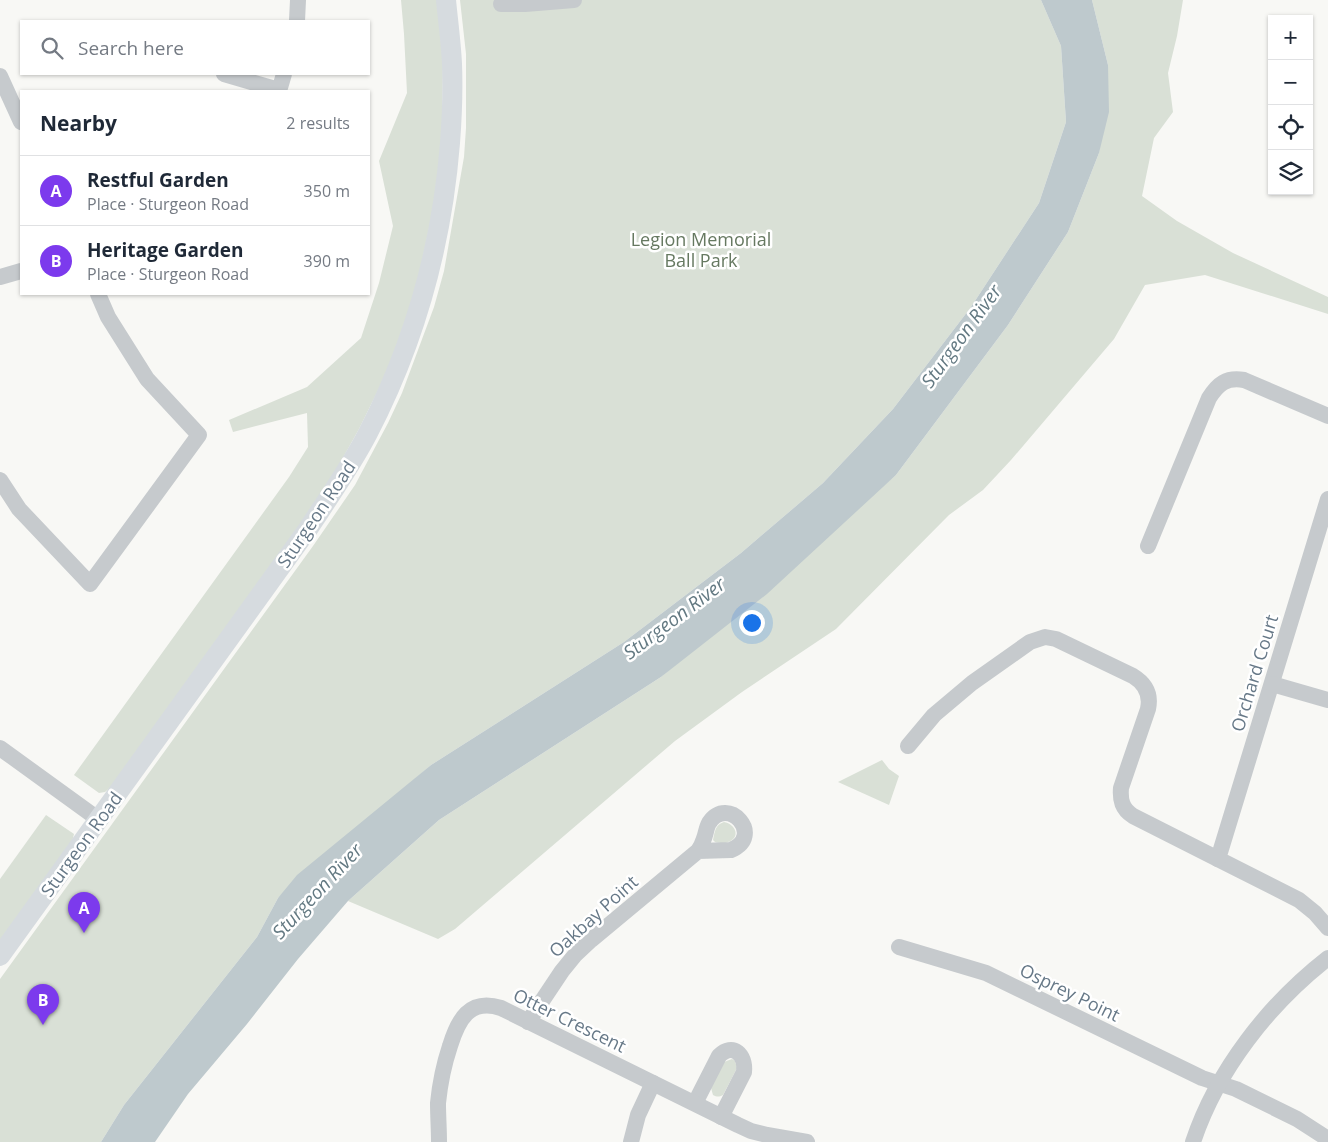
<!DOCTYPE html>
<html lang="en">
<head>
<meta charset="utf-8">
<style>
	:root { --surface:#fff; --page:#f2f2f3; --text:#1f2937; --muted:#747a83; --line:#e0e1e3; --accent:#7c3aed }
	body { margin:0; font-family:"Open Sans",sans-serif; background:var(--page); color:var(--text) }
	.controls { position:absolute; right:15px; top:15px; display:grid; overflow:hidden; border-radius:0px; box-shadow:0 1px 4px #0004 }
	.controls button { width:45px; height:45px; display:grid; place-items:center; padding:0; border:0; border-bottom:1px solid var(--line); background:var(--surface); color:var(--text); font:25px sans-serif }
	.you { position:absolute; left:751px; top:622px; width:18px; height:18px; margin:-12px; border:4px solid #fff; border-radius:50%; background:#1a73e8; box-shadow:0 0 0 8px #1a73e833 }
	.badge { display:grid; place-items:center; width:32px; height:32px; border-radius:50%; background:var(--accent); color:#fff; font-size:16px; font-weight:700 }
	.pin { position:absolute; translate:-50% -41px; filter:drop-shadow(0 1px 2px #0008) }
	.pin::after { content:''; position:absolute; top:26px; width:18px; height:15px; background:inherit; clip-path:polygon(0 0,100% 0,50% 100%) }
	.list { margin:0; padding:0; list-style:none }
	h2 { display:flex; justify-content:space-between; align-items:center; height:65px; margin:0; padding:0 20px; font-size:21px }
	h2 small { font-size:16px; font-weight:400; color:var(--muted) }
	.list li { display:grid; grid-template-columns:32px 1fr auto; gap:15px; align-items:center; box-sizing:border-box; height:70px; padding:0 20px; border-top:1px solid var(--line) }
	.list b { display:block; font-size:19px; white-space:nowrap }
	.list p { margin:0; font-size:16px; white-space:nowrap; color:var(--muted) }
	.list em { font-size:16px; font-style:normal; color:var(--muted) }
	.icon { flex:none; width:28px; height:28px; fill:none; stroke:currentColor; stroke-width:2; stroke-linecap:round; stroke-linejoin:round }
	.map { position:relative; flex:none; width:1328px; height:1142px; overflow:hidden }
	.search { position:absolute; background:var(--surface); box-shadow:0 1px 4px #0004; left:20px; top:20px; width:350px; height:55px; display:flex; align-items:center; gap:12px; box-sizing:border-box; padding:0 18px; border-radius:0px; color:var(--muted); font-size:19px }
	.panel { position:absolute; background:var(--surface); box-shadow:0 1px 4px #0004; left:20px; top:90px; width:350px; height:205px; border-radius:0px }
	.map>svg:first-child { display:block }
	.green { fill:#d9e0d6 }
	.water { fill:#bec9cd }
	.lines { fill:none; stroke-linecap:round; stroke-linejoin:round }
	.minor { stroke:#c6cacd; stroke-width:16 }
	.major { stroke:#d6dbdf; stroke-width:20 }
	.labels { text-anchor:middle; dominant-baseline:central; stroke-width:5; stroke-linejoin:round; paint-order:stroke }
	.park-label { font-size:18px; fill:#667961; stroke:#fff }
	.street-label { font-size:18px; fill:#667887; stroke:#fff }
	.water-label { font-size:19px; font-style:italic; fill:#637982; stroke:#fff }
</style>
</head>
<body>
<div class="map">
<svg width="1328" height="1142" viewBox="0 0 1328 1142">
	<rect width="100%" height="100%" fill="#f8f8f5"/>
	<g class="green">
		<polygon points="401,0 437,0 443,63 442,135 435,199 422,262 412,303 386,374 359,429 335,472 298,527 112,786 105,792 99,793 74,775 289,477 308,447 307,413 233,432 229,420 307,387 361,338 379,283 393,226 379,161 407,93 404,34"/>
		<polygon points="460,0 1041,0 1061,46 1066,122 1039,203 971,307 893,409 823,483 741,553 624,642 431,765 278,898 257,937 124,1105 101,1142 0,1142 0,979 313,546 355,485 388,423 402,393 434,307 444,271 464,157 466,128 466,54"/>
		<polygon points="1092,0 1183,0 1177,36 1168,73 1173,112 1154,138 1142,196 1177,221 1233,253 1328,297 1328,314 1205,275 1145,285 1114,339 1011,460 983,490 949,515 836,629 742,692 675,741 455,929 438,939 348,901 439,820 661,677 896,475 1008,325 1068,232 1099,153 1108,65"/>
		<polygon points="882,760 889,769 899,776 889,805 838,782"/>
		<polygon points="46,815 74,834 72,842 0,942 0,879"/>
		<path d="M724 822C736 824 741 838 728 842 724 844 719 843 715 842L713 840C715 831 715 825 724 822Z"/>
		<path d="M732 1059 735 1061 737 1068 723 1095C719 1097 717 1097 713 1095L711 1088 724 1062Z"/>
	</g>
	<polygon class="water" points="1041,0 1092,0 1108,65 1109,112 1099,153 1068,232 1008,325 896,475 767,594 661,677 439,820 348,901 298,959 247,1024 188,1094 155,1142 101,1142 124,1105 257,937 278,898 297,875 431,765 624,642 741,553 823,483 893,409 971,307 1039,203 1066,122 1061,46"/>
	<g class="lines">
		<g class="minor">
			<polyline points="501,4 525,4 574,0"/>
			<polyline points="297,21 298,0"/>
			<polyline points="224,74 279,90"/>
			<polyline points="0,76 21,122"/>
			<polyline points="279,91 284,74"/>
			<polyline points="0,277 21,271"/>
			<polyline points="0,480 19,509 90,584 199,435 147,379 108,317 98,294"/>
			<polyline points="1328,499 1218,859 1299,900 1315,913 1328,928"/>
			<path d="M1148 546 1209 398C1218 384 1226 377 1244 380L1328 416"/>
			<polyline points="1272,684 1328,700"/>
			<path d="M908 746 934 715 972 683 1030 642 1045 637 1056 639 1133 676C1146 684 1151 695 1148 709L1121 788C1120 800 1122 809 1133 816L1218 859"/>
			<polyline points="0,748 98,819"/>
			<polyline points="899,947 986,973 1202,1078 1236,1089 1297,1119 1328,1139"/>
			<path d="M528 1022 562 971 575 955 591 940 698 851 731 850C765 836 728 794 709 823 706 828 706 835 703 841 702 845 700 848 698 851"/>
			<path d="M695 1103 719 1056C733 1042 746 1055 744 1072L721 1117"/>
			<path d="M439 1142C439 1129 438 1116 438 1103 440 1083 444 1064 450 1046 458 1020 469 998 501 1008L738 1125 751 1131 767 1135 807 1142"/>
			<polyline points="631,1142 638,1115 653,1083"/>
			<path d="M1193 1142C1217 1070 1269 1004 1328 958"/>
		</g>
		<path class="major" d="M0 956 308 529C329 497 351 466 368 433 415 342 442 244 450 143 452 117 453 90 452 64 451 43 448 21 446 0"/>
	</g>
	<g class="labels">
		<g class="park-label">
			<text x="701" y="239">Legion Memorial<tspan x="701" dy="21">Ball Park</tspan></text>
		</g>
		<g class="street-label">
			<text transform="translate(316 514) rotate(-56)">Sturgeon Road</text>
			<text transform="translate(1254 673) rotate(-73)">Orchard Court</text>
			<text transform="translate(81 844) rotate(-54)">Sturgeon Road</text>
			<text transform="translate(593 916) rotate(-42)">Oakbay Point</text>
			<text transform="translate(1070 992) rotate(26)">Osprey Point</text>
			<text transform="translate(570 1020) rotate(26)">Otter Crescent</text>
		</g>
		<g class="water-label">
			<text transform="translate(961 336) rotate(-54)">Sturgeon River</text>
			<text transform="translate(674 618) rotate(-37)">Sturgeon River</text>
			<text transform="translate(317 891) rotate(-47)">Sturgeon River</text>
		</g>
	</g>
</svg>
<div class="controls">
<button>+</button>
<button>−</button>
<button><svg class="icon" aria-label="locate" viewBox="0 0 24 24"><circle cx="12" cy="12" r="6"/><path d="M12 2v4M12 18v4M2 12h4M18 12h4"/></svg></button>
<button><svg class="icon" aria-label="layers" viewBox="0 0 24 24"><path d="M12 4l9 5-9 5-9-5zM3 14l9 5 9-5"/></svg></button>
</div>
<div class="you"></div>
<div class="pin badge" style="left:84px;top:933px">A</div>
<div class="pin badge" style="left:43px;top:1025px">B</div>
<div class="search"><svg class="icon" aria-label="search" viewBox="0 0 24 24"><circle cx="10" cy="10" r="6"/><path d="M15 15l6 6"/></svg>Search here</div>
<section class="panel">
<h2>Nearby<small>2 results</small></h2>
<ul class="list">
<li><span class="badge">A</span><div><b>Restful Garden</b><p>Place · Sturgeon Road</p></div><em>350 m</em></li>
<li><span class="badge">B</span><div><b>Heritage Garden</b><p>Place · Sturgeon Road</p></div><em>390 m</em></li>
</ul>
</section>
</div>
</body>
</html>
